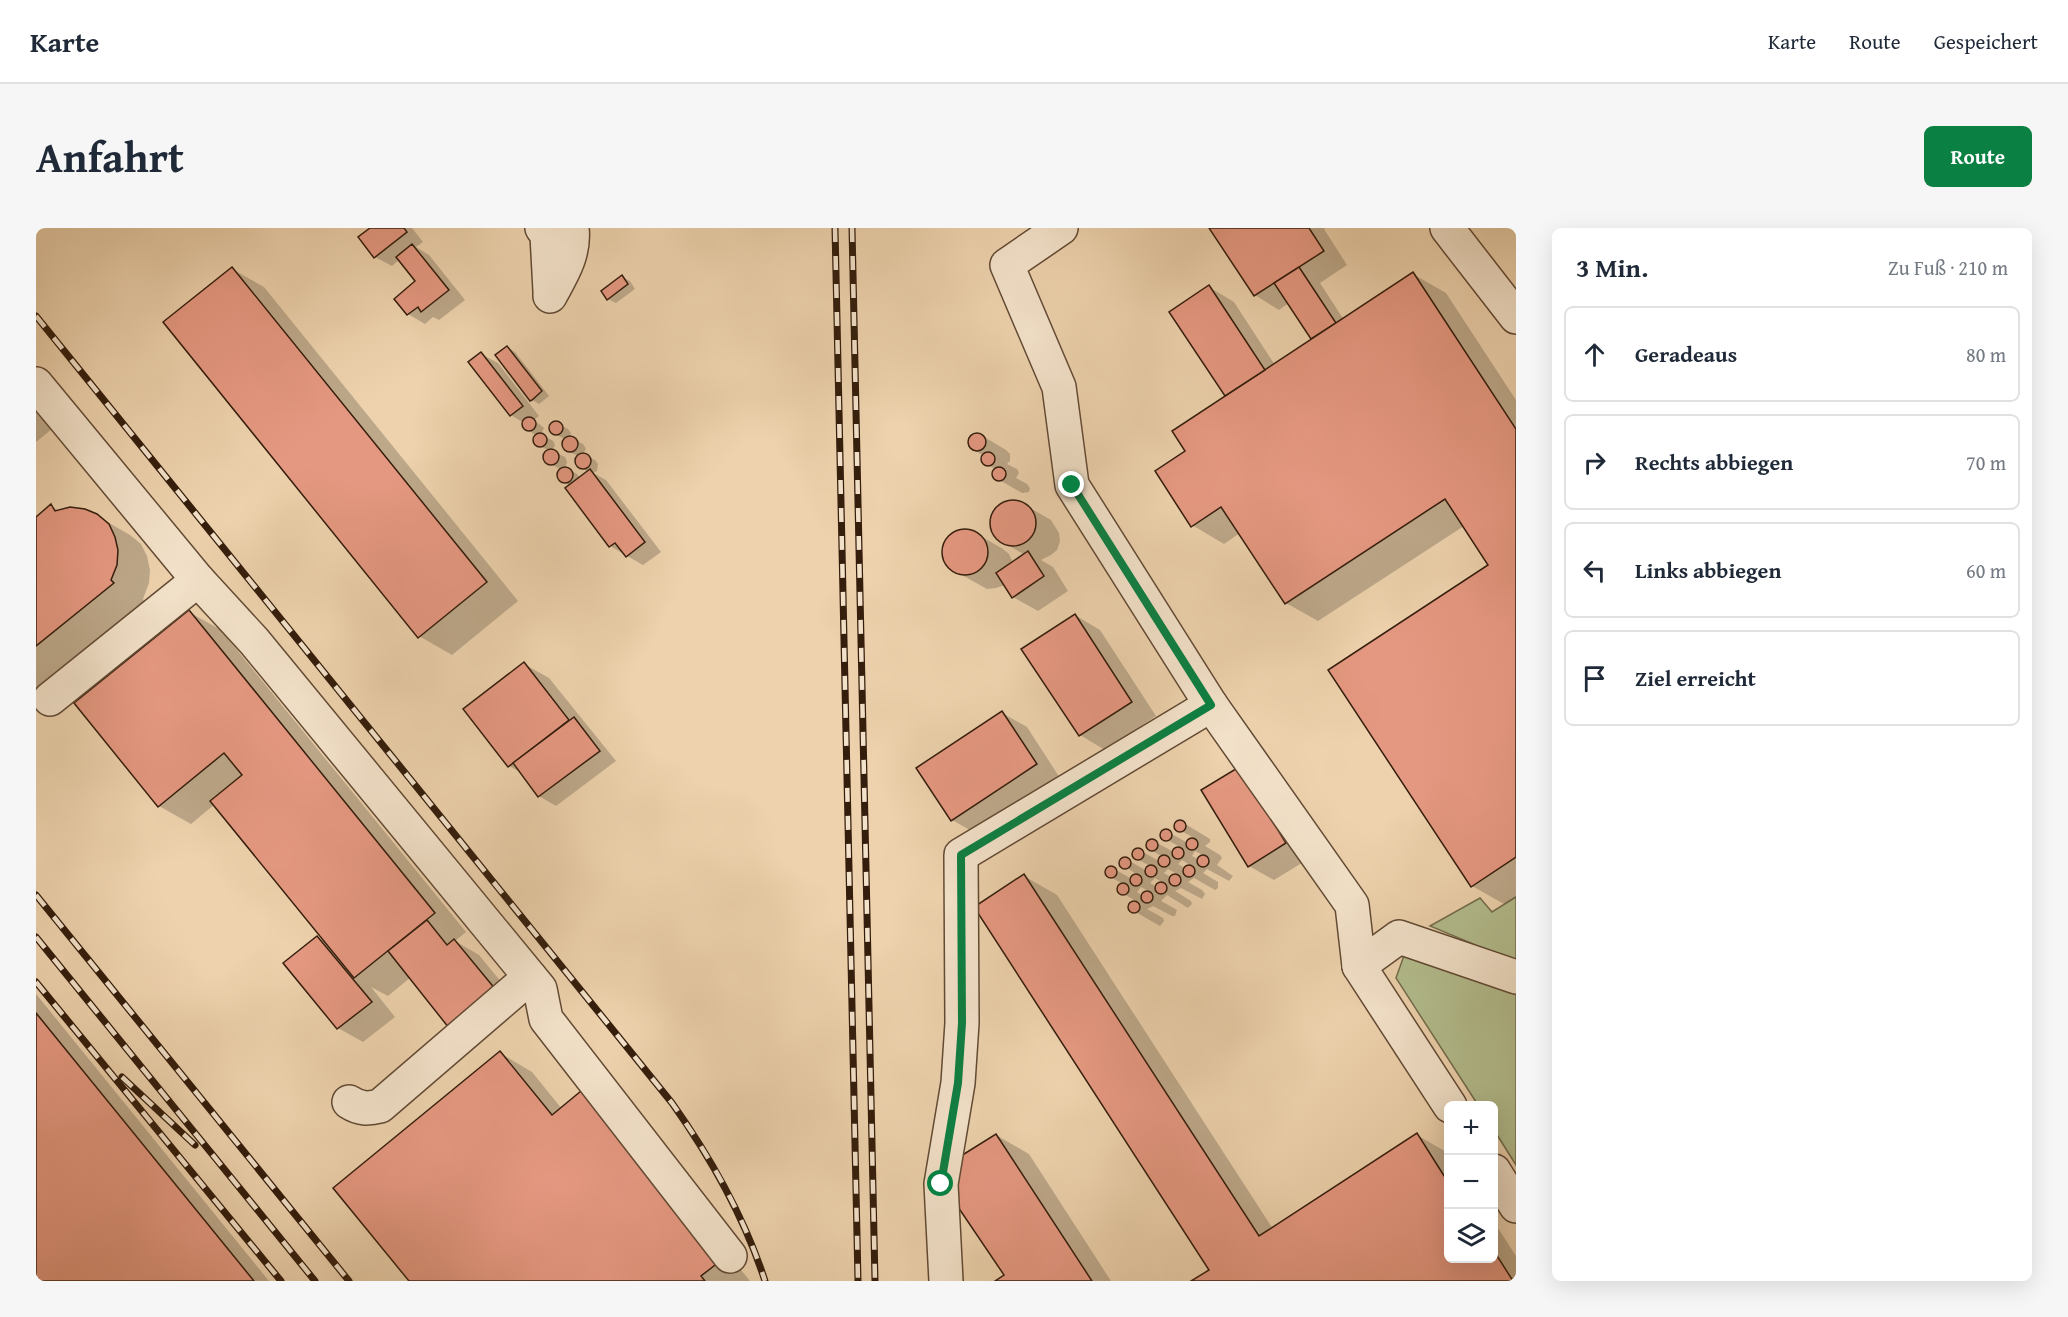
<!DOCTYPE html>
<html lang="de">
<head>
<meta charset="utf-8">
<style>
	:root { --surface:#fff; --page:#f6f6f7; --text:#1f2937; --muted:#747a83; --line:#e0e1e3; --accent:#0b8043 }
	body { margin:0; font-family:"Gentium Book Plus",serif; background:var(--page); color:var(--text) }
	.controls { position:absolute; right:18px; bottom:18px; display:grid; overflow:hidden; border-radius:9px; box-shadow:0 6px 24px #0002 }
	.controls button { width:54px; height:54px; display:grid; place-items:center; padding:0; border:0; border-bottom:2px solid var(--line); background:var(--surface); color:var(--text); font:30px sans-serif }
	.stop { position:absolute; width:18px; height:18px; margin:-14px; border:4px solid #0b8043; border-radius:50%; background:#fff }
	.stop.end { background:#0b8043; border-color:#fff; box-shadow:0 2px 6px #0008 }
	.list { margin:0; padding:0; list-style:none }
	h2 { display:flex; justify-content:space-between; align-items:center; height:78px; margin:0; padding:0 24px; font-size:26px }
	h2 small { font-size:20px; font-weight:400; color:var(--muted) }
	.list li { display:grid; grid-template-columns:39px 1fr auto; gap:18px; align-items:center; box-sizing:border-box; height:96px; margin:0 12px 12px; padding:0 12px; border:2px solid var(--line); border-radius:9px }
	.list b { display:block; font-size:22px; white-space:nowrap }
	.list em { font-size:20px; font-style:normal; color:var(--muted) }
	.icon { flex:none; width:33px; height:33px; fill:none; stroke:currentColor; stroke-width:2; stroke-linecap:round; stroke-linejoin:round }
	.map { position:relative; flex:none; width:1480px; height:1053px; overflow:hidden; border-radius:9px }
	header { display:flex; align-items:center; gap:36px; box-sizing:border-box; height:84px; padding:0 30px; background:var(--surface); border-bottom:2px solid var(--line) }
	header strong { font-size:28px }
	nav { display:flex; gap:33px; margin-inline-start:auto; font-size:21px }
	.intro { display:flex; align-items:center; justify-content:space-between; box-sizing:border-box; height:144px; padding:0 36px }
	h1 { margin:0; font-size:42px }
	.button { padding:15px 27px; border-radius:9px; background:var(--accent); color:#fff; font-size:21px; font-weight:700 }
	main { display:flex; gap:36px; padding:0 36px }
	aside { flex:1; background:var(--surface); border-radius:9px; box-shadow:0 6px 24px #0002 }
	.map>svg:first-child { display:block }
	.green { fill:#b3bd8e; stroke:#746d4d; stroke-width:1.5 }
	.shadow { fill:#0003; fill-rule:evenodd }
	.building { fill:#e59881; stroke:#341d0c; stroke-width:1.5 }
	.lines { fill:none; stroke-linecap:round; stroke-linejoin:round }
	.minor-casing { stroke:#624a34; stroke-width:36 }
	.minor { stroke:#f3e2ca; stroke-width:33 }
	.rail-casing { stroke:#341d0c; stroke-width:7 }
	.rail { stroke:#f3e2ca; stroke-width:4.5; stroke-dasharray:14; stroke-linecap:butt }
	.route { stroke:#0b8043; stroke-width:8 }
</style>
</head>
<body>
<header>
<strong>Karte</strong>
<nav><a>Karte</a><a>Route</a><a>Gespeichert</a></nav>
</header>
<div class="intro"><h1>Anfahrt</h1><a class="button">Route</a></div>
<main>
<div class="map">
<svg width="1480" height="1053" viewBox="0 0 1480 1053">
	<rect width="100%" height="100%" fill="#edd2ad"/>
	<filter id="stains"><feTurbulence type="fractalNoise" baseFrequency=".00333" numOctaves="4"/><feColorMatrix values="0 0 0 0 .2 0 0 0 0 .09 0 0 0 0 .02 0 0 0 .5 -.17"/></filter>
	<radialGradient id="worn" r=".72"><stop offset=".6" stop-color="#630" stop-opacity="0"/><stop offset="1" stop-color="#630" stop-opacity=".3"/></radialGradient>
	<g class="green">
		<polygon points="1480,669 1480,734 1394,698 1444,670 1456,684"/>
		<polygon points="1370,722 1480,760 1480,937 1458,902 1458,878 1442,877 1360,750"/>
	</g>
	<g class="shadow">
		<polygon points="337,0 376,0 387,14 380,19 393,27 429,72 403,92 397,89 389,96 372,86 382,53 364,31 356,38 339,29"/>
		<polygon points="1175,0 1290,0 1288,1 1311,37 1284,55 1308,92 1377,46 1410,65 1480,172 1480,669 1468,676 1436,658 1454,337 1428,298 1282,393 1250,375 1204,305 1188,316 1156,297 1152,224 1191,169 1135,84 1173,59 1198,74 1239,137 1278,111 1253,75 1243,82 1219,67"/>
		<polygon points="196,41 228,59 482,373 416,427 383,408"/>
		<polygon points="586,49 594,53 599,61 580,75 572,71"/>
		<polygon points="471,119 479,124 513,168 503,176 495,171"/>
		<polygon points="445,126 462,135 503,188 498,192 508,200 505,206 517,213 519,217 516,223 529,229 531,234 529,240 541,246 544,250 552,244 543,238 541,230 543,228 531,223 527,218 529,211 516,205 514,200 519,194 532,201 535,205 533,209 547,216 550,221 546,227 559,232 562,236 561,243 557,245 570,252 625,324 607,337 574,318 535,258 524,252 522,247 524,241 511,234 508,230 510,225 514,223 500,216 500,207 491,202 488,198 488,195 475,187"/>
		<polygon points="0,171 21,197 0,214"/>
		<polygon points="938,207 945,207 970,222 974,226 974,233 971,236 981,241 983,245 980,250 991,256 994,260 993,264 986,265 960,250 958,246 959,241 949,235 947,232 948,228 938,222 933,217 934,211"/>
		<polygon points="973,273 989,277 1015,292 1023,305 1024,313 1021,322 1015,327 1005,332 1017,339 1032,363 1002,383 977,369 969,357 960,360 951,361 917,342 908,328 908,321 912,312 917,307 926,303 941,306 967,321 973,326 977,335 989,327 965,313 959,308 956,299 955,291 959,283 964,277"/>
		<polygon points="15,278 23,283 61,288 94,307 105,316 111,328 114,342 113,355 107,371 109,374 0,462 0,290"/>
		<polygon points="153,384 185,402 430,704 419,713 443,727 484,777 375,749 352,768 335,759 359,789 327,814 302,800 281,709 291,715 179,576 155,596 123,578"/>
		<polygon points="1039,387 1064,402 1120,488 1069,522 1044,507"/>
		<polygon points="488,436 513,450 580,533 520,578 503,568 486,545 473,538"/>
		<polygon points="966,485 991,499 1024,550 941,606 916,592"/>
		<polygon points="1203,540 1274,630 1238,652 1213,638"/>
		<path d="M1142 594H1146L1174 611V614L1169 618 1184 627 1186 630 1181 637 1197 648 1193 653 1171 641 1167 645 1182 654V660L1179 662 1158 650 1152 654 1166 662 1169 666 1166 671 1145 660 1139 663 1155 673 1156 676 1152 680 1131 667 1125 673 1141 682 1139 688H1136L1117 678 1111 681 1127 690 1128 693 1124 698 1096 682 1095 676 1100 673 1084 664 1082 661 1086 655 1072 648 1071 643 1075 640 1078 641 1096 651 1100 646 1085 635 1087 631H1090L1111 643 1114 638 1099 630V623H1105L1123 633 1127 629 1113 621V614H1119L1138 624 1144 619 1126 609 1127 605 1130 603 1152 615 1158 610 1140 600ZM1159 623 1170 629H1165L1164 632 1156 628ZM1146 632 1154 637 1149 640 1142 636ZM1132 641 1143 647 1137 648 1136 650 1128 645ZM1119 650 1129 656 1121 659 1114 655ZM1105 659 1116 665 1107 668 1101 664Z"/>
		<polygon points="988,648 1021,667 1237,1001 1381,907 1412,925 1412,1030 1458,1030 1458,994 1480,1028 1480,1053 1158,1053 1175,1042"/>
		<polygon points="0,766 233,1053 0,1053"/>
		<polygon points="464,825 496,844 526,881 577,884 714,1053 375,1053"/>
		<polygon points="960,907 993,926 1075,1053 962,1053 970,1048"/>
	</g>
	<g class="building">
		<polygon points="334,0 368,0 371,4 338,30 322,9"/>
		<polygon points="1173,0 1273,0 1288,23 1218,68"/>
		<polygon points="376,16 413,62 385,84 382,79 371,87 358,71 379,53 360,29"/>
		<polygon points="196,39 451,354 382,410 127,94"/>
		<polygon points="1263,39 1300,95 1275,111 1238,55"/>
		<polygon points="1377,44 1480,201 1480,629 1435,659 1292,442 1452,337 1409,271 1249,376 1185,279 1155,299 1119,243 1149,223 1136,203"/>
		<polygon points="586,47 592,56 571,72 565,63"/>
		<polygon points="1173,57 1229,142 1189,168 1133,84"/>
		<polygon points="471,118 506,163 496,172 494,173 459,127"/>
		<polygon points="445,124 487,178 474,188 432,134"/>
		<circle cx="493" cy="196" r="7"/>
		<circle cx="520" cy="200" r="7"/>
		<circle cx="941" cy="214" r="9"/>
		<circle cx="504" cy="212" r="7"/>
		<circle cx="534" cy="216" r="8"/>
		<circle cx="515" cy="229" r="8"/>
		<circle cx="952" cy="231" r="7"/>
		<circle cx="547" cy="233" r="8"/>
		<circle cx="529" cy="247" r="8"/>
		<circle cx="963" cy="246" r="7"/>
		<polygon points="554,241 609,314 590,329 579,315 573,319 529,260"/>
		<circle cx="977" cy="295" r="23"/>
		<polygon points="15,276 19,283 34,279 49,281 61,286 73,296 79,309 82,322 81,337 75,352 78,355 0,418 0,289"/>
		<circle cx="929" cy="324" r="23"/>
		<polygon points="992,323 1008,348 976,370 960,345"/>
		<polygon points="153,382 399,685 318,750 174,573 206,547 188,525 122,579 38,475"/>
		<polygon points="1039,386 1096,474 1043,508 985,421"/>
		<polygon points="488,434 533,492 472,539 427,481"/>
		<polygon points="966,483 1001,536 915,593 880,540"/>
		<polygon points="538,489 564,523 502,569 477,535"/>
		<polygon points="1203,539 1250,615 1212,639 1165,562"/>
		<circle cx="1144" cy="598" r="6"/>
		<circle cx="1130" cy="607" r="6"/>
		<circle cx="1156" cy="616" r="6"/>
		<circle cx="1116" cy="617" r="6"/>
		<circle cx="1142" cy="625" r="6"/>
		<circle cx="1102" cy="626" r="6"/>
		<circle cx="1128" cy="633" r="6"/>
		<circle cx="1167" cy="633" r="6"/>
		<circle cx="1089" cy="635" r="6"/>
		<circle cx="1115" cy="643" r="6"/>
		<circle cx="1153" cy="643" r="6"/>
		<circle cx="1075" cy="644" r="6"/>
		<polygon points="988,646 1223,1008 1381,905 1412,954 1412,1030 1458,1030 1458,1023 1477,1053 1155,1053 1173,1042 938,679"/>
		<circle cx="1100" cy="652" r="6"/>
		<circle cx="1139" cy="652" r="6"/>
		<circle cx="1125" cy="660" r="6"/>
		<circle cx="1087" cy="661" r="6"/>
		<circle cx="1111" cy="669" r="6"/>
		<circle cx="1098" cy="679" r="6"/>
		<polygon points="391,692 411,717 418,711 460,762 413,800 352,723"/>
		<polygon points="281,708 336,774 301,801 247,735"/>
		<polygon points="0,785 218,1053 0,1053"/>
		<polygon points="464,823 516,887 545,863 683,1034 665,1048 669,1053 373,1053 297,960"/>
		<polygon points="960,906 1056,1053 959,1053 968,1047 922,979 920,931"/>
	</g>
	<g class="lines">
		<defs>
			<g id="minor">
				<polyline points="506,0 511,7 514,63"/>
				<polyline points="1025,0 971,37 1023,159 1036,257 1175,477 1316,677 1323,738 1414,878"/>
				<polyline points="1411,0 1480,89"/>
				<path d="M514 68C526 46 539 26 536 0"/>
				<polyline points="0,156 162,352 218,413 504,761 510,791 694,1028"/>
				<polyline points="14,471 162,352"/>
				<polyline points="1323,738 1363,709 1480,749"/>
				<path d="M313 874C324 881 332 881 344 878L494 749"/>
				<polyline points="1458,943 1480,978"/>
				<polyline points="910,1053 905,956 922,855 926,795 925,627 1175,477"/>
			</g>
		</defs>
		<use href="#minor" class="minor-casing"/>
		<use href="#minor" class="minor"/>
		<defs>
			<g id="rail">
				<polyline points="799,0 822,1053"/>
				<polyline points="816,0 839,1053"/>
				<path d="M0 88 636 875C675 930 708 988 729 1053"/>
				<polyline points="0,667 313,1053"/>
				<polyline points="0,709 279,1053"/>
				<polyline points="0,754 245,1053"/>
				<polyline points="86,849 159,917"/>
			</g>
		</defs>
		<use href="#rail" class="rail-casing"/>
		<use href="#rail" class="rail"/>
	</g>
	<g class="lines">
		<polyline class="route" points="905,956 922,855 926,795 925,627 1175,477 1036,257"/>
	</g>
	<rect width="100%" height="100%" filter="url(#stains)"/>
	<rect width="100%" height="100%" fill="url(#worn)"/>
</svg>
<div class="controls">
<button>+</button>
<button>−</button>
<button><svg class="icon" aria-label="layers" viewBox="0 0 24 24"><path d="M12 4l9 5-9 5-9-5zM3 14l9 5 9-5"/></svg></button>
</div>
<div class="stop" style="left:905px;top:956px"></div>
<div class="stop end" style="left:1036px;top:257px"></div>
</div>
<aside>
<h2>3 Min.<small>Zu Fuß · 210 m</small></h2>
<ul class="list">
<li><svg class="icon" aria-label="ahead" viewBox="0 0 24 24"><path d="M12 20V5M6 11l6-6 6 6"/></svg><div><b>Geradeaus</b></div><em>80 m</em></li>
<li><svg class="icon" aria-label="right" viewBox="0 0 24 24"><path d="M7 20v-9h11M14 6l5 5-5 5"/></svg><div><b>Rechts abbiegen</b></div><em>70 m</em></li>
<li><svg class="icon" aria-label="left" viewBox="0 0 24 24"><path d="M17 20v-9H6M10 6l-5 5 5 5"/></svg><div><b>Links abbiegen</b></div><em>60 m</em></li>
<li><svg class="icon" aria-label="arrive" viewBox="0 0 24 24"><path d="M6 21V4h12l-3 4 3 4H6"/></svg><div><b>Ziel erreicht</b></div></li>
</ul>
</aside>
</main>
</body>
</html>
